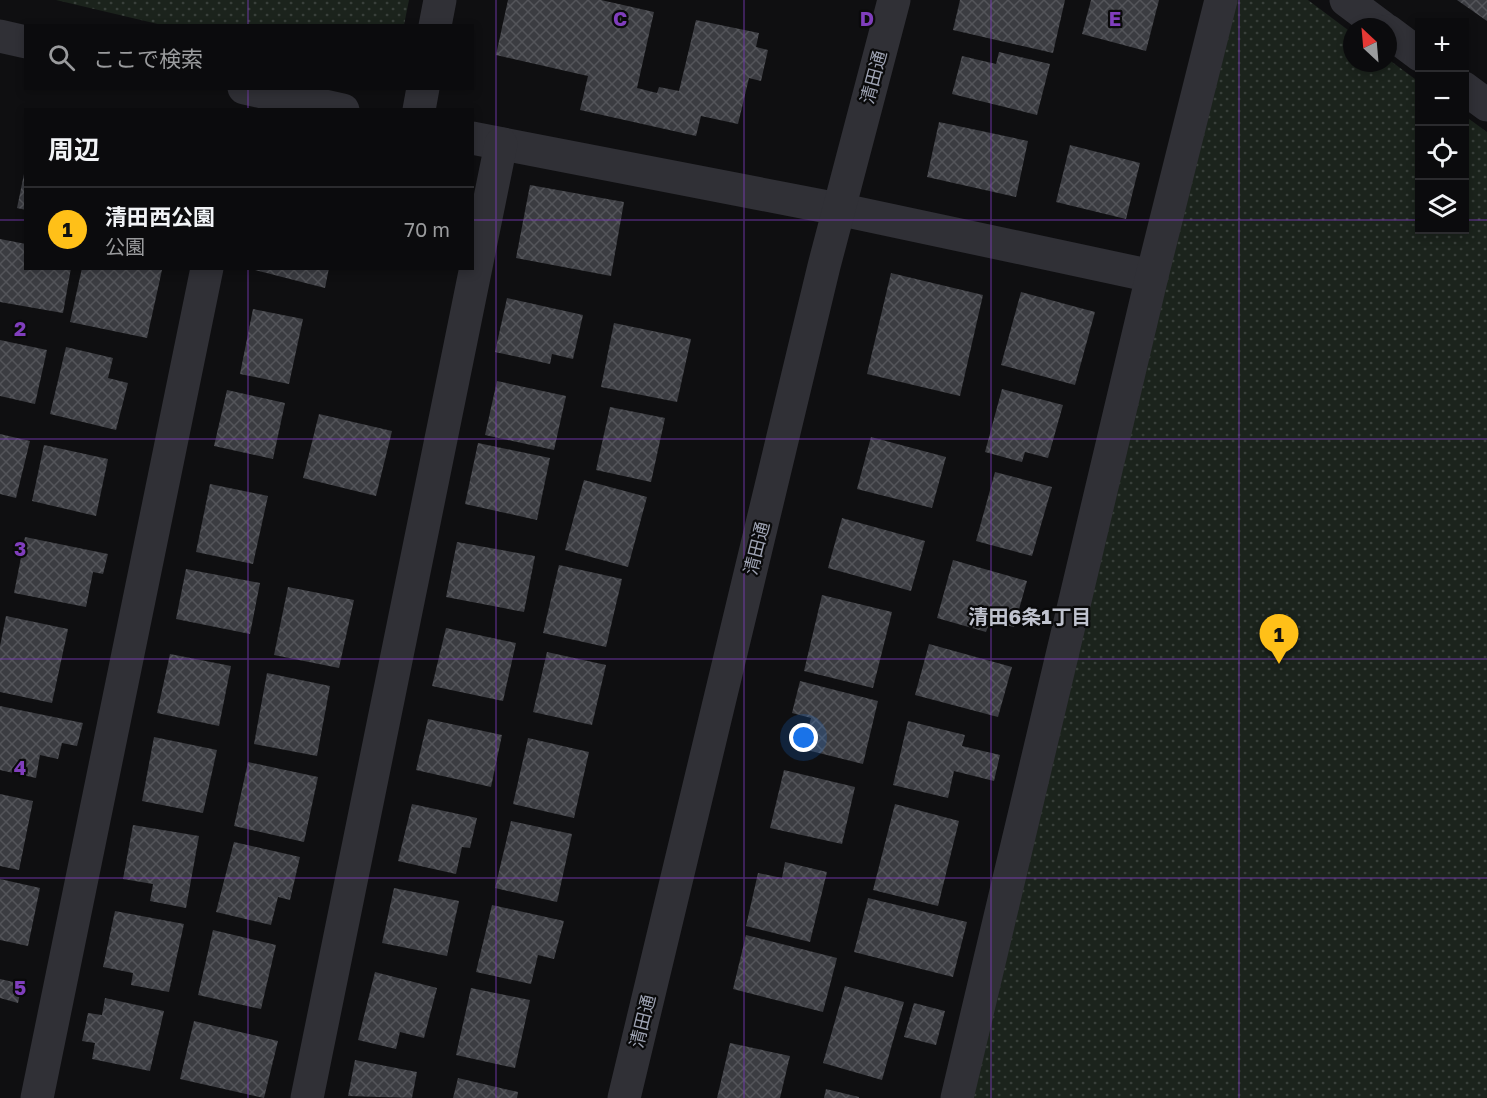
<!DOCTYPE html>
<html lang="ja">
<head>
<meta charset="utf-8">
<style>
	:root { --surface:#0b0b0d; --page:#141416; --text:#f1f3f6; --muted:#9a9b9d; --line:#2b2b2e; --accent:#ffc018 }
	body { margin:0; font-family:"Golos Text","Noto Sans JP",sans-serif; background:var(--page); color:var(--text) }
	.controls { position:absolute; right:18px; top:18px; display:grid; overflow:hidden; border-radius:0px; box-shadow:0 3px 9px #0003 }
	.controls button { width:54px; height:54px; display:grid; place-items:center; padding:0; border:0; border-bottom:2px solid var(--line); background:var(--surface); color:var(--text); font:30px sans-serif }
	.compass { position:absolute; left:1343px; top:18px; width:54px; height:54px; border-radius:50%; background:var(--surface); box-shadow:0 3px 9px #0003; rotate:334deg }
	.you { position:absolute; left:804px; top:738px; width:21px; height:21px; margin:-15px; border:4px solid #fff; border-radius:50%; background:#1a73e8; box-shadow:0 0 0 9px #1a73e833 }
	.badge { display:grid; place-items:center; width:39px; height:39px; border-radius:50%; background:var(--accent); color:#111; font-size:20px; font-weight:700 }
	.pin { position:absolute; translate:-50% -50px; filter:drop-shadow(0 2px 3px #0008) }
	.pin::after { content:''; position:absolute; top:32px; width:21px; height:18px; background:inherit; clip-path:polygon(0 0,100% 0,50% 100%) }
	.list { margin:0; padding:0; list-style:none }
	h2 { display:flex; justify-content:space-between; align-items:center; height:78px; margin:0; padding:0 24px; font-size:26px }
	h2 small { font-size:20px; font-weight:400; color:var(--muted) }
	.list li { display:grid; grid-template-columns:39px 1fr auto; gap:18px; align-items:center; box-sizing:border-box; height:84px; padding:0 24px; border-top:2px solid var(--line) }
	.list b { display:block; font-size:22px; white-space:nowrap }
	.list p { margin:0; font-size:20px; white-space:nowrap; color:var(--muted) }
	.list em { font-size:20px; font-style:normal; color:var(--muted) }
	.icon { flex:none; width:33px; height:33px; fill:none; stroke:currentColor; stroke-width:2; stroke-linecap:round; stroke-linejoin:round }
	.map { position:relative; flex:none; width:1487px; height:1098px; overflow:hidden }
	.search { position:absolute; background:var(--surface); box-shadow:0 3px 9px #0003; left:24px; top:24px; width:450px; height:66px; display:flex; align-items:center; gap:15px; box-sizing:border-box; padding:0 21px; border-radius:0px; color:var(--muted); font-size:22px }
	.panel { position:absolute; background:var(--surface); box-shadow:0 3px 9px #0003; left:24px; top:108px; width:450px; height:162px; border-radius:0px }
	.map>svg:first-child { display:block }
	.grass { fill:url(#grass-dots) }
	.building { fill:url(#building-cross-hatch) }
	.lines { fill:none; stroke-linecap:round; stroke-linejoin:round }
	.minor { stroke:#303036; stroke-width:33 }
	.tertiary { stroke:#303036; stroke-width:33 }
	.grid { fill:none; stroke:#803ebd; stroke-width:1.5; stroke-opacity:0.55 }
	.labels { text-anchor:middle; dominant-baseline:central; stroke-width:4.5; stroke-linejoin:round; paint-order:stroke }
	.street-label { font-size:18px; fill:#9ea3b3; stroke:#0a0a0b }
	.neighbourhood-label { font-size:20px; font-weight:bold; fill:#c0c3cf; stroke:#0a0a0b }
	.grid-label { font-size:20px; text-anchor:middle; font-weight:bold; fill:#803ebd; stroke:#0a0a0b; stroke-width:4.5; stroke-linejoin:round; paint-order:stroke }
</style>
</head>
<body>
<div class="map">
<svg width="1487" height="1098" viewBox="0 0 1487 1098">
	<defs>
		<pattern id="grass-dots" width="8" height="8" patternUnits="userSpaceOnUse" patternTransform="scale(1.5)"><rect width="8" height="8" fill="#1b231c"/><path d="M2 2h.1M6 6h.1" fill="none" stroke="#39403b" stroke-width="1.8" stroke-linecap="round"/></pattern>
		<pattern id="building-cross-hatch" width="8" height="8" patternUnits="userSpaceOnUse" patternTransform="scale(1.5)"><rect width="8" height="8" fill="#3b3c41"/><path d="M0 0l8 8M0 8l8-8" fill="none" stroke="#54555a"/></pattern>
	</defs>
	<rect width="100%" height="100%" fill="#0f0f11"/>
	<g class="grass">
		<polygon points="56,0 409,0 404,25 162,25"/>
		<polygon points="1231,0 1308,0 1352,33 1352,63 1388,63 1388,59 1419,82 1420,230 1464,230 1465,116 1487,132 1487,1098 968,1098"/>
	</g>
	<g class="building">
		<polygon points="508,0 601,0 654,12 637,88 657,93 659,87 679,91 696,20 759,33 756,47 768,50 761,81 749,78 738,124 701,116 696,136 580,110 588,76 496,55"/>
		<polygon points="960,0 1065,0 1053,53 953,30"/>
		<polygon points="1091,0 1159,0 1146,51 1082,34"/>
		<polygon points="1457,0 1487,0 1487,21"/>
		<polygon points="999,52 1050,64 1037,115 952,94 962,56 996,64"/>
		<polygon points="939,122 1028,141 1016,197 927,177"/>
		<polygon points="1070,145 1140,163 1126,219 1056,202"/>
		<polygon points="24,174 26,174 26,210 17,208"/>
		<polygon points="530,185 624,202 611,276 516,258"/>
		<polygon points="0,239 26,244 26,268 71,268 63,313 0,302"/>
		<polygon points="82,268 162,270 147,338 70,322"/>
		<polygon points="247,268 329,268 325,288"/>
		<polygon points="891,273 983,295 960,396 867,374"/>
		<polygon points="1021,292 1095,312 1075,385 1001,365"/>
		<polygon points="507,298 583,315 573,359 552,354 550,364 495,352"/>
		<polygon points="253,309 303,319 289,384 240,374"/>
		<polygon points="614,323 691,339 677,402 601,387"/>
		<polygon points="0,340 47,350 35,404 0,396"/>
		<polygon points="66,347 113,358 108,378 128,383 116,430 50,414"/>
		<polygon points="497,381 566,396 554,450 485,435"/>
		<polygon points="1002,389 1063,405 1048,458 1025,452 1022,462 985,452"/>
		<polygon points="227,390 285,403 273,459 214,446"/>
		<polygon points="610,407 665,418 651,482 596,470"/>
		<polygon points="319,414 392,431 376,496 303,478"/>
		<polygon points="0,434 30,441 16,498 0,494"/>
		<polygon points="871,437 946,457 932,508 857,489"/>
		<polygon points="478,443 550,458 537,520 465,504"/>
		<polygon points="44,445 108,459 96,516 32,501"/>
		<polygon points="995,472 1052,487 1032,556 976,541"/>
		<polygon points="584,480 647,497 628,567 565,550"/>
		<polygon points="210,484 268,496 253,564 196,552"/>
		<polygon points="842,518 925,541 911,591 828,568"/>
		<polygon points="25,537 108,554 103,574 93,572 86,607 14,593"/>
		<polygon points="457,542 535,556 524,612 446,597"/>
		<polygon points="953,560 1027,581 1014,627 990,621 986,632 937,618"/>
		<polygon points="559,565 622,579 606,647 543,633"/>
		<polygon points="186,569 260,583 250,634 176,619"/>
		<polygon points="288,587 354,600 339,668 274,655"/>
		<polygon points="822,595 892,612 873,688 804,671"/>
		<polygon points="6,616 68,629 52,703 0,692 0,646"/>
		<polygon points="446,628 516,643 503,701 432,686"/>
		<polygon points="929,644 1012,667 998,717 915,695"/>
		<polygon points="547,652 606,665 592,725 533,712"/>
		<polygon points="170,654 231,666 219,726 157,713"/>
		<polygon points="267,673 330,686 317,756 254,744"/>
		<polygon points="800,681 878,701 863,764 803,749 811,718 792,713"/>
		<polygon points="0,706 83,723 77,746 62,743 58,759 40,755 36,778 0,770"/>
		<polygon points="428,719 502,735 491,787 416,770"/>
		<polygon points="908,721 965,735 962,746 1000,755 994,781 954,771 948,798 893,785"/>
		<polygon points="154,737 217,750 203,813 142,801"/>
		<polygon points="528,738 589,752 574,818 513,804"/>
		<polygon points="248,762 318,777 304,842 234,826"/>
		<polygon points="784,770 855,787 842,844 770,828"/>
		<polygon points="0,794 33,801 19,870 0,866"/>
		<polygon points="412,804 477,818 470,848 462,847 456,874 398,861"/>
		<polygon points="895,804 959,821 938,906 873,890"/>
		<polygon points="511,821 572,834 557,902 495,888"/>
		<polygon points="133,825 199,836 186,908 150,901 153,884 123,879"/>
		<polygon points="234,842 300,857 290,900 278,897 271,925 216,912"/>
		<polygon points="785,862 827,872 810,942 746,926 758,873 782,878"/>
		<polygon points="0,879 40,888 28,946 0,940"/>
		<polygon points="394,888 459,901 447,956 382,943"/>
		<polygon points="868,898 967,922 953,977 854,952"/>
		<polygon points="492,905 564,921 554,959 538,955 531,984 476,972"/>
		<polygon points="115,911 184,924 169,992 131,985 133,973 103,967"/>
		<polygon points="213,930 276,945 261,1009 198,995"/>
		<polygon points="746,935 837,958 823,1012 733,989"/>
		<polygon points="375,972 437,988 424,1038 400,1032 396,1049 358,1040"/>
		<polygon points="0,979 22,984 18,1003 0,998"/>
		<polygon points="845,986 904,1002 882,1080 823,1063"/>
		<polygon points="471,988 530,1000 515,1068 456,1055"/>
		<polygon points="105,998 164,1011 150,1071 92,1059 95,1043 82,1041 88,1013 102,1015"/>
		<polygon points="914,1003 945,1011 936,1045 904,1037"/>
		<polygon points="194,1021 278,1041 264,1098 180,1079"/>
		<polygon points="730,1043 790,1056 780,1098 717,1098"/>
		<polygon points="355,1060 417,1072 412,1098 348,1096"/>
		<polygon points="458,1078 518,1092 517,1098 453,1098"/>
		<polygon points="826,1089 859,1097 859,1098 824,1098"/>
	</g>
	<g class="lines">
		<g class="minor">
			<polyline points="1346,0 1382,27"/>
			<polyline points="435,26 440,0"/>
			<polyline points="1388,31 1420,55"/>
			<polyline points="0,36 26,42"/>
			<polyline points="244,88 343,110"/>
			<polyline points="1464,88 1487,105"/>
			<polyline points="419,110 423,88"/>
			<polyline points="472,138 838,209 1152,276"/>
			<polyline points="37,1098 207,268"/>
			<polyline points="307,1098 501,144"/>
			<polyline points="957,1098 1152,276 1221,0"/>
		</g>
		<polyline class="tertiary" points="624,1098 824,266 894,0"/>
	</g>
	<path class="grid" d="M248 0V26M496 0V1098M744 0V1098M991 0V1098M1239 0V1098M248 88V110M0 220H26M472 220H1420M1464 220H1487M248 268V1098M0 439H1487M0 659H1487M0 878H1487"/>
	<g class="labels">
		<g class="street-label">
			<text transform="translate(873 77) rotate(-75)">清田通</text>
			<text transform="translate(756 548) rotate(-76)">清田通</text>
			<text transform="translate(642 1021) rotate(-76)">清田通</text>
		</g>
		<g class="neighbourhood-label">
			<text x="1030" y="616">清田6条1丁目</text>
		</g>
	</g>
	<g class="grid-label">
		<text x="620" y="26">C</text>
		<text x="867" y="26">D</text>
		<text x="1115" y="26">E</text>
		<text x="20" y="336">2</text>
		<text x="20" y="556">3</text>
		<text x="20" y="775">4</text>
		<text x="20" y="995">5</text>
	</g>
</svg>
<div class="controls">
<button>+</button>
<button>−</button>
<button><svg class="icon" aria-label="locate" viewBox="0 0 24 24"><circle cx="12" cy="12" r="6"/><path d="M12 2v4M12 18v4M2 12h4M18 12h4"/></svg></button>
<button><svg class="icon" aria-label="layers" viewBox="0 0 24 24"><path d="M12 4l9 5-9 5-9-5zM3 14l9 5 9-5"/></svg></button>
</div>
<svg class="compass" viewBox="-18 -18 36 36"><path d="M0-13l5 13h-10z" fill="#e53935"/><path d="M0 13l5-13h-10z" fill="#9a9b9d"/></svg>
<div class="you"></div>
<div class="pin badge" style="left:1279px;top:664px">1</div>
<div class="search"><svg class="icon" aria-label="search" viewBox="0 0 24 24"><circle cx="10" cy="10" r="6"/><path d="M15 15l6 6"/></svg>ここで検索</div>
<section class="panel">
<h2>周辺<small></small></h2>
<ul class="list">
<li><span class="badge">1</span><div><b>清田西公園</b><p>公園</p></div><em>70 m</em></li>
</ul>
</section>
</div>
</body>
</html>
